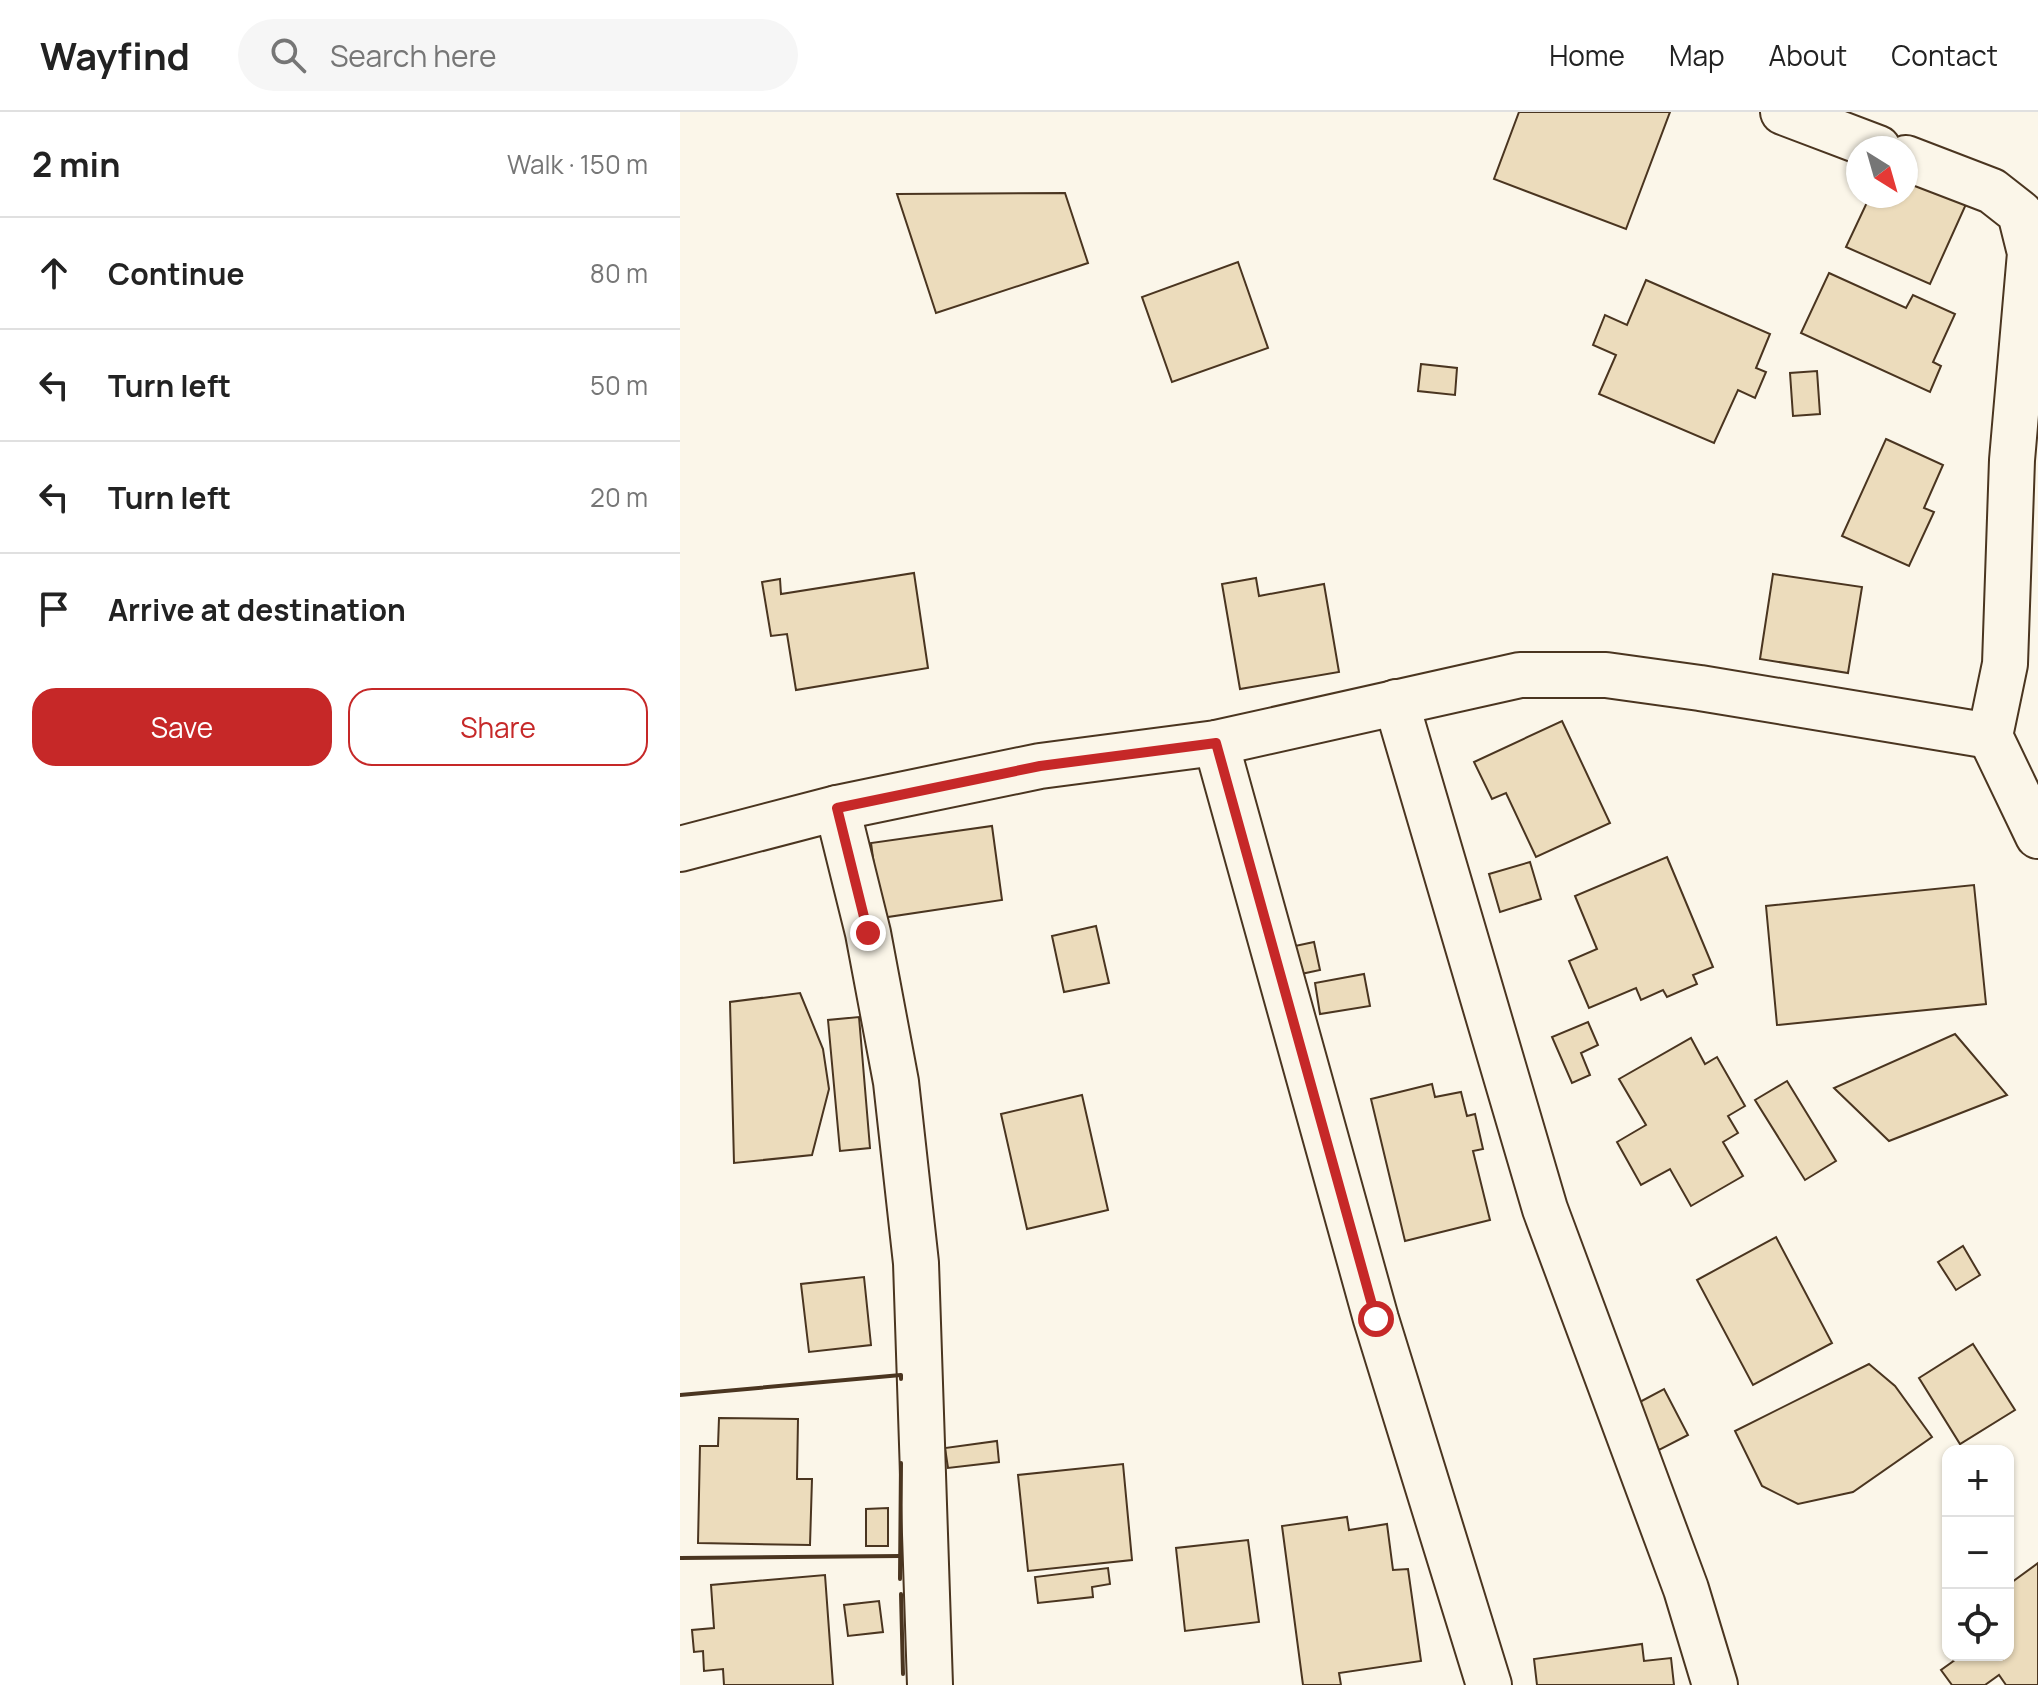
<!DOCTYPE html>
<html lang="en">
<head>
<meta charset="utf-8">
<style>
	:root { --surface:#fff; --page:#f6f6f6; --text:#222; --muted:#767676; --line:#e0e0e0; --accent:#c62828 }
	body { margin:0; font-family:Manrope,sans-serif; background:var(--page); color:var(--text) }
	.controls { position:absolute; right:24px; bottom:24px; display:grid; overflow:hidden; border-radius:16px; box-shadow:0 2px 6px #0004 }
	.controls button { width:72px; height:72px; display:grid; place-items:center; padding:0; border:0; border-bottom:2px solid var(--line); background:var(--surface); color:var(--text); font:40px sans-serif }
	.compass { position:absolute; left:1166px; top:24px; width:72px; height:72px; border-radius:50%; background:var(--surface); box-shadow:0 2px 6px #0004; rotate:143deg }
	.stop { position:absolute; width:24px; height:24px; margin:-18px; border:6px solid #c62828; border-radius:50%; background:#fff }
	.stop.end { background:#c62828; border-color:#fff; box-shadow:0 2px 8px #0008 }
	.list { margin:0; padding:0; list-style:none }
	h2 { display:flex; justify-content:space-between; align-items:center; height:104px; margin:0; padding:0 32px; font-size:34px }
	h2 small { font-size:26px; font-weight:400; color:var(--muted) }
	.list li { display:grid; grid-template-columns:52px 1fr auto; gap:24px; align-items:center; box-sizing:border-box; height:112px; padding:0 32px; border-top:2px solid var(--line) }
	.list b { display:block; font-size:30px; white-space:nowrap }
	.list em { font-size:26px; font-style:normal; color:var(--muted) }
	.actions { display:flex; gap:16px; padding:24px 32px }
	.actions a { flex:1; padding:18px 0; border:2px solid var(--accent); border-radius:24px; text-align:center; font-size:28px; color:var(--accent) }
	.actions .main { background:var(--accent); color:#fff }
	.icon { flex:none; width:44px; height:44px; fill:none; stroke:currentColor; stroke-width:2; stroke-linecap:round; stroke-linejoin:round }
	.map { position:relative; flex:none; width:1358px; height:1573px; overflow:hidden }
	header { display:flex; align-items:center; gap:48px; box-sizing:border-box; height:112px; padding:0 40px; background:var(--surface); border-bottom:2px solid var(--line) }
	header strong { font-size:38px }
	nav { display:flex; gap:44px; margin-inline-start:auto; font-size:28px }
	.search { width:560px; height:72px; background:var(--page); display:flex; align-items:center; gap:20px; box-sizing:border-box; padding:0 28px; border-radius:44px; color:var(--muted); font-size:30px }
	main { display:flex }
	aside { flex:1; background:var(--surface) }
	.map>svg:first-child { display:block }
	.building { fill:#ecdcbc; stroke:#4a3520; stroke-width:2 }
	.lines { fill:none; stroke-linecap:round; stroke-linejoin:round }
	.minor-casing { stroke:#4a3520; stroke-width:48 }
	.minor { stroke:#fbf6e9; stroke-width:44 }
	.wall { stroke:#4a3520; stroke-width:4 }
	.route { stroke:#c62828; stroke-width:10 }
</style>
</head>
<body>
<header>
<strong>Wayfind</strong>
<div class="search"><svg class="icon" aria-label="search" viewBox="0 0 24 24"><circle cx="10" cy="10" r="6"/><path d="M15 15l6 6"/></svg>Search here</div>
<nav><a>Home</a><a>Map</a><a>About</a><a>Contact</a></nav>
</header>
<main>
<aside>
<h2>2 min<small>Walk · 150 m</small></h2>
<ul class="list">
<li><svg class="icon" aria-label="ahead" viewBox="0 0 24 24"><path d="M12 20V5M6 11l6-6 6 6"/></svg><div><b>Continue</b></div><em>80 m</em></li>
<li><svg class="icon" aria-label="left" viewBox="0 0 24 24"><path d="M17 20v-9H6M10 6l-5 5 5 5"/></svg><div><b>Turn left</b></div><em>50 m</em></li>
<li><svg class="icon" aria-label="left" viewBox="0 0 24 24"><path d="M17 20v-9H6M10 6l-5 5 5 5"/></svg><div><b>Turn left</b></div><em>20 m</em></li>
<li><svg class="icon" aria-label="arrive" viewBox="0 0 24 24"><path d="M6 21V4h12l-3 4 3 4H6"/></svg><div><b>Arrive at destination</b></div></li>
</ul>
<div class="actions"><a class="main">Save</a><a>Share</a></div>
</aside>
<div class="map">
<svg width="1358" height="1573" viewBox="0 0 1358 1573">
	<rect width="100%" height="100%" fill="#fbf6e9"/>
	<g class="building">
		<polygon points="839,0 990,0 946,117 814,67"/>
		<polygon points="1226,63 1287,90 1250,172 1166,135 1190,84 1226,84"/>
		<polygon points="385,81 408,151 256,201 217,82"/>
		<polygon points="558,150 588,236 492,270 462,185"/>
		<polygon points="1149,161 1226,196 1233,183 1275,202 1253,250 1261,254 1250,280 1121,221"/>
		<polygon points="966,168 1090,222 1076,256 1086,260 1075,286 1058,278 1034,331 919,282 936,243 913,233 925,203 947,213"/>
		<polygon points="741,252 777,256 775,283 738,279"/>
		<polygon points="1137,259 1140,302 1113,304 1110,261"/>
		<polygon points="1206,327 1263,353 1244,396 1254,400 1229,454 1162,424"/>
		<polygon points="234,461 248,556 116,578 107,522 91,524 82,470 100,467 101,482"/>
		<polygon points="1093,462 1182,475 1168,561 1080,547"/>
		<polygon points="576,466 579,484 644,472 659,560 560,577 542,472"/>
		<polygon points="882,609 930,711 856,745 826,681 812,687 794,650"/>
		<polygon points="312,714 322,788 201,806 191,731"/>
		<polygon points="987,745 1033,855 1013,863 1017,872 987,885 983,878 961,888 956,876 909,896 889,849 917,837 895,784"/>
		<polygon points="850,750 861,787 820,800 809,762"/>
		<polygon points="1294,773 1306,892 1097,913 1086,794"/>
		<polygon points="416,814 429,871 384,880 372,824"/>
		<polygon points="634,830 640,858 621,862 615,834"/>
		<polygon points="684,862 690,894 640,902 635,871"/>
		<polygon points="120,881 143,937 149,977 132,1043 54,1051 50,890"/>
		<polygon points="179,905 190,1036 160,1039 148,908"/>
		<polygon points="908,910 918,933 901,941 910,963 892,971 872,925"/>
		<polygon points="1275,922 1327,983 1209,1029 1154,976"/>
		<polygon points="1011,926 1025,952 1037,945 1065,994 1048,1004 1058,1021 1043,1030 1063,1064 1011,1094 990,1057 961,1073 937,1030 966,1013 939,967"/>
		<polygon points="1107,969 1156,1049 1125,1068 1075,988"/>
		<polygon points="752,972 755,985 781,980 787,1004 795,1002 803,1037 793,1039 810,1108 725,1129 691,987"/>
		<polygon points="402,983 428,1098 347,1117 321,1002"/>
		<polygon points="1096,1125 1152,1231 1073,1273 1017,1168"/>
		<polygon points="1283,1134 1300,1163 1276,1178 1258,1150"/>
		<polygon points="184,1165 191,1233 129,1240 121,1172"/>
		<polygon points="1293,1232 1335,1298 1280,1332 1239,1266"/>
		<polygon points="1189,1252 1215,1274 1252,1325 1173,1380 1118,1392 1082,1374 1055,1319"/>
		<polygon points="984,1277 1008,1323 979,1338 956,1292"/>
		<polygon points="39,1306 118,1307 117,1367 132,1367 130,1433 18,1431 20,1334 38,1334"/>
		<polygon points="317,1329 319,1350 268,1356 265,1336"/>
		<polygon points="443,1352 452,1448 348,1459 338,1363"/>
		<polygon points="208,1396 208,1434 186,1434 186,1397"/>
		<polygon points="667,1405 669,1418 707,1412 713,1458 728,1457 741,1549 659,1561 661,1573 623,1573 602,1414"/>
		<polygon points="568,1428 579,1510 505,1519 496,1436"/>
		<polygon points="1358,1451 1358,1573 1326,1573 1319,1563 1305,1573 1272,1573 1261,1558 1282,1543 1328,1543 1328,1473"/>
		<polygon points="428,1456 430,1472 412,1475 413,1485 358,1491 355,1465"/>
		<polygon points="145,1463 153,1573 44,1573 43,1557 24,1559 23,1539 14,1540 12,1518 34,1516 31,1473"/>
		<polygon points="199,1489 203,1520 168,1524 164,1493"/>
		<polygon points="962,1532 964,1549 991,1546 994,1573 857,1573 854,1547"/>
	</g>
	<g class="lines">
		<defs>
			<g id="minor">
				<polyline points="1103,0 1198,36"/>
				<polyline points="1226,46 1312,79 1340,101 1350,141 1332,348 1325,552 1310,624 1358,724"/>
				<polyline points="716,590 865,1097 1006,1477 1035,1573"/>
				<polyline points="536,631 696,1207 809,1573"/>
				<polyline points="157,696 188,821 216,970 236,1151 250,1573"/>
				<polyline points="0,737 157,696 360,654 536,631 840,563 926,563 1020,576 1310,624"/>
			</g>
		</defs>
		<use href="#minor" class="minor-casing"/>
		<use href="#minor" class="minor"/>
		<g class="wall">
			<polyline points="0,1283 221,1263 221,1267"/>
			<polyline points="0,1446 221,1444"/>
			<polyline points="220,1467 221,1351"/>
			<polyline points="221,1482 223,1562"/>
		</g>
	</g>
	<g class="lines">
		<polyline class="route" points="188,821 157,696 360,654 536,631 696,1207"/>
	</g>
</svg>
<div class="controls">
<button>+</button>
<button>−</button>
<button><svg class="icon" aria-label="locate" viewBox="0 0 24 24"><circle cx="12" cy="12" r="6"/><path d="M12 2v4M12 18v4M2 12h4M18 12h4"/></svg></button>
</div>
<svg class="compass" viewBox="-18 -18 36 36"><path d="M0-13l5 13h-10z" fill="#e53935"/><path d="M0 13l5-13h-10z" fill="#767676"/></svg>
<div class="stop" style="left:696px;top:1207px"></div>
<div class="stop end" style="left:188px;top:821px"></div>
</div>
</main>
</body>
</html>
